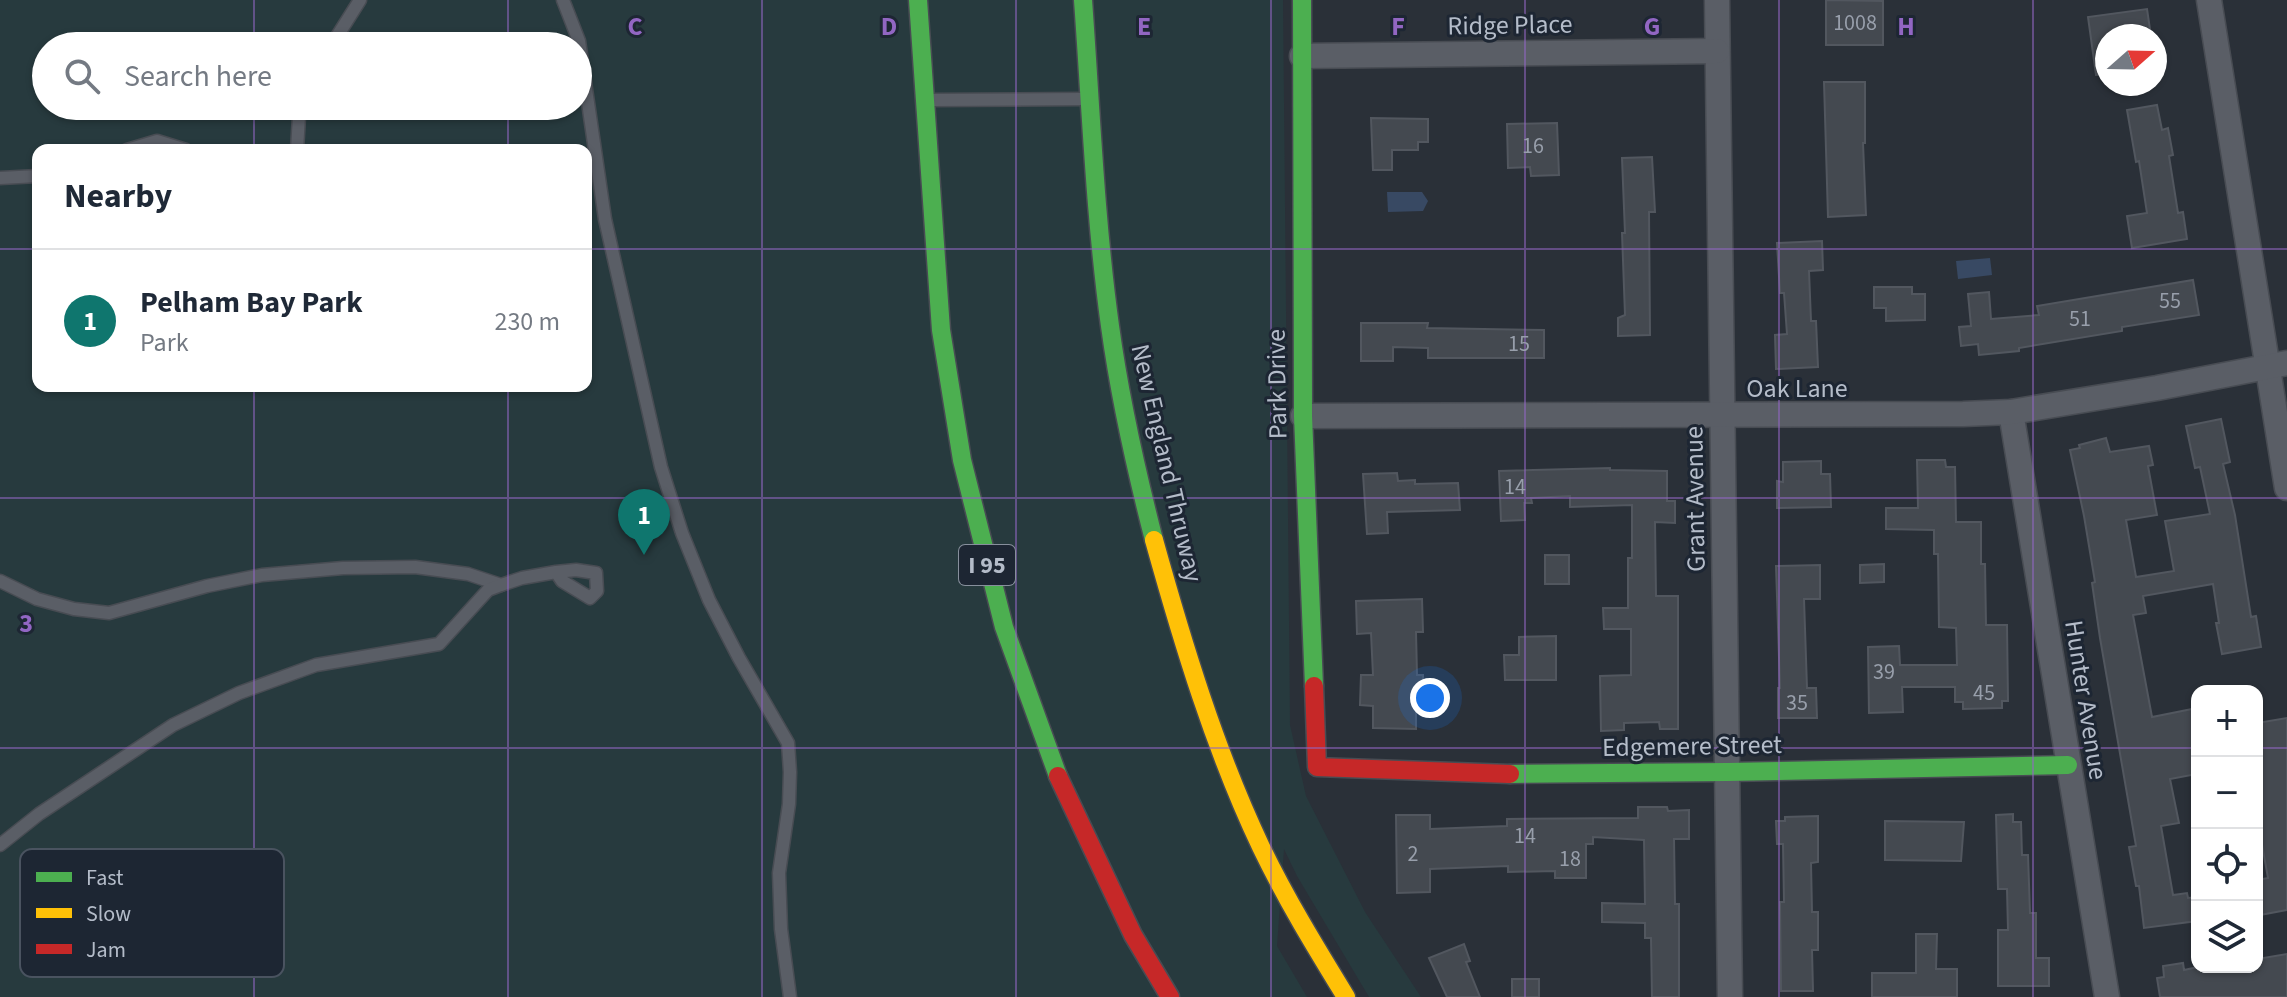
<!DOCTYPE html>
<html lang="en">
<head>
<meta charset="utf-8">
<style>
	:root { --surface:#fff; --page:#f2f2f3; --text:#1f2937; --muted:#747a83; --line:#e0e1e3; --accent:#0f766e }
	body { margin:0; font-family:"Source Sans 3",sans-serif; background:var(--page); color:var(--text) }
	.controls { position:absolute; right:24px; bottom:24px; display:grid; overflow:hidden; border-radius:16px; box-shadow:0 2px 6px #0004 }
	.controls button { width:72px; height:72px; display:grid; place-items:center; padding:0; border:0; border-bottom:2px solid var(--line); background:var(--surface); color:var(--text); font:40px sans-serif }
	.compass { position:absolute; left:2095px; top:24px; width:72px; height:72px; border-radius:50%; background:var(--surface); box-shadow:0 2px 6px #0004; rotate:70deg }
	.you { position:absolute; left:1430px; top:698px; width:28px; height:28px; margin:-20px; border:6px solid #fff; border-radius:50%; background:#1a73e8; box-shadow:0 0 0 12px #1a73e833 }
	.badge { display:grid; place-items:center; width:52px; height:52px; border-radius:50%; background:var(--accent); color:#fff; font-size:26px; font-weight:700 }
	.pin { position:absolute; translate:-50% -66px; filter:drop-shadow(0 2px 4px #0008) }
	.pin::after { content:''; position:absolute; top:42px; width:28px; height:24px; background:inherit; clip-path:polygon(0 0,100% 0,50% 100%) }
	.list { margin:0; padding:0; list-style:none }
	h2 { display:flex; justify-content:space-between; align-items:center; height:104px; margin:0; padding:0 32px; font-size:34px }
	h2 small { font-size:26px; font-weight:400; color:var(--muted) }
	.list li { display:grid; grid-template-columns:52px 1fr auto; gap:24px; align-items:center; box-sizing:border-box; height:144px; padding:0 32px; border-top:2px solid var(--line) }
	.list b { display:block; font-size:30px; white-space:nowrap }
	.list p { margin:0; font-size:26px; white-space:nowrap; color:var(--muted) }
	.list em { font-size:26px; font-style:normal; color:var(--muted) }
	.icon { flex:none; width:44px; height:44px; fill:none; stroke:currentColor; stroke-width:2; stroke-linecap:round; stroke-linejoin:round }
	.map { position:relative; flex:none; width:2287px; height:997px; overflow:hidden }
	.search { position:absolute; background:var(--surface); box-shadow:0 2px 6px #0004; left:32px; top:32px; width:560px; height:88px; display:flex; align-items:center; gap:20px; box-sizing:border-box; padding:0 28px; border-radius:44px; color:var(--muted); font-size:30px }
	.panel { position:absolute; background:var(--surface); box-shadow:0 2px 6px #0004; left:32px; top:144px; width:560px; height:248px; border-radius:16px }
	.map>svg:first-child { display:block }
	.green { fill:#273a3e; fill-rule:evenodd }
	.water { fill:#384963 }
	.building { fill:#444950; stroke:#52575f; stroke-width:2 }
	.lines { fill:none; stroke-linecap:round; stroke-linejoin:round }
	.lane-casing { stroke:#484c53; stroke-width:15 }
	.street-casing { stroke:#484c53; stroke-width:27 }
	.fast-casing { stroke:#484c53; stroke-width:21 }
	.slow-casing { stroke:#484c53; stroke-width:21 }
	.jam-casing { stroke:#484c53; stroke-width:21 }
	.lane { stroke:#5a5e66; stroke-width:12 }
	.street { stroke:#5a5e66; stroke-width:24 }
	.fast { stroke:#4caf50; stroke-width:18 }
	.slow { stroke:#ffc107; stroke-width:18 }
	.jam { stroke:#c62828; stroke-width:18 }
	.grid { fill:none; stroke:#9266c3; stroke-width:2; stroke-opacity:0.55 }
	.labels { text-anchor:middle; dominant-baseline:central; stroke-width:6; stroke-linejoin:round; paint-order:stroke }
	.number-label { font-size:22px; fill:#989fab }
	.shield { fill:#1d2633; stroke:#878f9c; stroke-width:2 }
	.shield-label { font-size:24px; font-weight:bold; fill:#b4bcc9 }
	.street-label { font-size:26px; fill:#b4bcc9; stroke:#1d2633 }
	.key { fill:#1d2633; stroke:#4a5360; stroke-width:2 }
	.key-label { font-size:22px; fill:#b4bcc9 }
	.grid-label { font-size:26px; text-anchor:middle; font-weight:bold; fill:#9266c3; stroke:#1d2633; stroke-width:6; stroke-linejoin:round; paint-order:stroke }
</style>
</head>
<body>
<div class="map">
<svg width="2287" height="997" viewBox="0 0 2287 997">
	<rect width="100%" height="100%" fill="#2a3038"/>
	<path class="green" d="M0 0H1283L1290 725 1306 796 1365 912 1421 997H1369L1297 876 1284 849 1277 946 1307 997H0ZM46 46H578V106H46ZM38 150H586V386H38Z"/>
	<g class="water">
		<polygon points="1387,192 1422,192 1428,201 1423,211 1388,212"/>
		<polygon points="1990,258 1992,275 1958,279 1956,261"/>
	</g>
	<g class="building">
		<polygon points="1826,0 1883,1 1883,45 1826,45"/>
		<polygon points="2147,9 2151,36 2107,36 2107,74 2096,75 2088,17"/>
		<polygon points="1824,82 1865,82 1865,143 1863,143 1866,215 1828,217"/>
		<polygon points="2157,105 2162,130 2168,128 2173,155 2169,156 2178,213 2183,212 2187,239 2132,248 2127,216 2147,213 2139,161 2136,162 2127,110"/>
		<polygon points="1371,118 1428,119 1428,142 1418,142 1418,150 1392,150 1392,170 1373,170"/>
		<polygon points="1557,123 1559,175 1531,176 1530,167 1508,168 1507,124"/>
		<polygon points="1652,157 1655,212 1649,212 1650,335 1618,336 1618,318 1625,315 1622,233 1625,233 1622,158"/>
		<polygon points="1822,241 1823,270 1809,271 1811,321 1816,321 1818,367 1776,369 1775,335 1787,334 1784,293 1780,293 1777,243"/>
		<polygon points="2193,280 2199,315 2122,327 2122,331 2019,348 2019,351 1979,355 1978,344 1961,346 1959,327 1971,326 1968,294 1989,292 1991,319 2039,315 2037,306"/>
		<polygon points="1874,287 1912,287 1912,294 1925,294 1925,320 1886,321 1886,308 1874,308"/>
		<polygon points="1361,323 1428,323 1427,328 1544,330 1544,358 1428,358 1428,348 1393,347 1393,361 1361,361"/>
		<polygon points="2221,419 2230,462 2223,464 2235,515 2251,617 2256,616 2261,647 2222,654 2216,623 2219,623 2213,584 2143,596 2146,613 2133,615 2152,717 2197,708 2197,774 2170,779 2179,823 2161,826 2173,895 2187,893 2188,898 2197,897 2197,921 2144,928 2139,886 2136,886 2129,847 2136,846 2100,638 2092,583 2095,582 2084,516 2070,450 2080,448 2079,445 2106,438 2110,452 2149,446 2153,465 2148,466 2157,515 2126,520 2136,577 2174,571 2165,521 2210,514 2200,467 2195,468 2186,426"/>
		<polygon points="1917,460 1945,460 1946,467 1955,467 1956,522 1981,522 1981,564 1985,564 1986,625 2007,625 2008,701 2002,701 2002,708 1963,709 1963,702 1955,702 1955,687 1902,687 1903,712 1869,713 1868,647 1899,646 1900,665 1957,665 1956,628 1939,627 1938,554 1934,554 1934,530 1886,529 1886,508 1918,508"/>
		<polygon points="1821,461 1821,474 1830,474 1831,507 1777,508 1777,481 1783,482 1783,462"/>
		<polygon points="1610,468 1610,470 1667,471 1667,501 1675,501 1675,523 1655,522 1656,596 1678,596 1678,729 1660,729 1659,722 1624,723 1624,730 1601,731 1600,676 1631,675 1631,629 1604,629 1603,608 1628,608 1628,558 1632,558 1632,505 1570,507 1570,496 1531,498 1532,503 1524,503 1525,520 1501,521 1499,471"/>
		<polygon points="1397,473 1398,481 1415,480 1415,484 1458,483 1460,510 1387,512 1388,533 1367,534 1363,474"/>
		<rect x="1545" y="555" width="24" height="29"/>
		<polygon points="1884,564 1884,582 1860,583 1860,565"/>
		<polygon points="1820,565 1820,599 1804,599 1807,688 1816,688 1817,718 1778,718 1778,688 1780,688 1776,566"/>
		<polygon points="1422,599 1423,632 1416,632 1417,675 1423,675 1424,705 1416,705 1416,729 1373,728 1373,706 1360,705 1361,675 1373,675 1371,633 1357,634 1356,601"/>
		<polygon points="1556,636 1556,680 1505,680 1504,655 1519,655 1519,637"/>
		<polygon points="2287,718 2287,910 2260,915 2257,897 2257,880 2268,878 2259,828 2262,828 2257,796 2257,723"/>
		<polygon points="1638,807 1667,807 1668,811 1689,810 1689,839 1674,839 1675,904 1679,904 1679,997 1652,997 1651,938 1645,938 1645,923 1602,922 1602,903 1645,904 1644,840 1593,837 1593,844 1586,844 1586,878 1555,878 1555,871 1508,872 1508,866 1430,869 1430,892 1397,893 1396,815 1430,815 1430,829 1507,826 1507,819 1638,818"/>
		<polygon points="2013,814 2013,822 2021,822 2022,855 2028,855 2030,913 2036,913 2036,958 2049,958 2049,986 1998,986 1998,930 2008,930 2007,889 1998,889 1996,815"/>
		<polygon points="1818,816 1818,862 1811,863 1812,912 1818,912 1818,950 1812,950 1813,991 1781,991 1780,902 1784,902 1783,844 1777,844 1776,821 1785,821 1785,817"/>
		<polygon points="1885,821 1964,822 1961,861 1885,860"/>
		<polygon points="1916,934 1937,934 1936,969 1957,969 1957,997 1872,997 1872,973 1916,973"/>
		<polygon points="1464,944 1470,961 1466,962 1480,997 1447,997 1429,958"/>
		<polygon points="2287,954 2287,997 2160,997 2157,978 2164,977 2163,966 2183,963 2184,970 2198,967 2198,970 2214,967 2257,967 2257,959"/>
		<rect x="1512" y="979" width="27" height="18"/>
	</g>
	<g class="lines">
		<defs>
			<g id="lane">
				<polyline points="563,0 579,41 605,219 661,467 682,533 709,600 739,658 788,743 790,772 789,804 779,873 781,929 790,997"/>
				<polyline points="331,46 360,0"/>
				<polyline points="932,100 1081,99"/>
				<polyline points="127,150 157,141 186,150"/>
				<polyline points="297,150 299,116 303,106"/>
				<polyline points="0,178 38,176"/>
				<polyline points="0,581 37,599 74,609 109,613 207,586 262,575 343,568 415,567 468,574 501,585"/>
				<polyline points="0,845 39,814 173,725 239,693 316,665 439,644 488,590 501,585 522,578 556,572 576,570 596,573 597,591 590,598 562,581 556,572"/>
			</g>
			<g id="street">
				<polyline points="1717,0 1730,997"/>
				<polyline points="2209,0 2287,488"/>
				<polyline points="1302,56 1717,51"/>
				<polyline points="2011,412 2107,997"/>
				<polyline points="1303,416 1963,414 2011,412 2157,388 2287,363"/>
			</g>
			<g id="fast">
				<polyline points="918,0 941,330 962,460 1004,627 1058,776"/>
				<path d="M1083 0C1091 109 1095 218 1110 326 1120 399 1136 470 1154 540"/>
				<polyline points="1302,0 1303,416 1314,686"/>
				<polyline points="1510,774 1727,772 2068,765"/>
			</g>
			<path id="slow" d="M1154 540C1183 644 1215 750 1261 847 1286 899 1316 948 1346 997"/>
			<g id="jam">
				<polyline points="1314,686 1317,767 1510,774"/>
				<polyline points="1058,776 1133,935 1170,997"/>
			</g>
		</defs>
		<use href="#lane" class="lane-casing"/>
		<use href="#street" class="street-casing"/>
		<use href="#fast" class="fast-casing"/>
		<use href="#slow" class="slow-casing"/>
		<use href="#jam" class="jam-casing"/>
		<use href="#lane" class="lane"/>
		<use href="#street" class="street"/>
		<use href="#fast" class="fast"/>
		<use href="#slow" class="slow"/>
		<use href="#jam" class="jam"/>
	</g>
	<path class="grid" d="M254 0V46M508 0V46M762 0V997M1016 0V997M1271 0V997M1525 0V997M1779 0V997M2033 0V997M254 106V150M508 106V150M0 249H38M586 249H2287M254 386V997M508 386V997M0 498H2287M0 748H2197M2257 748H2287"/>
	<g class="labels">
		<g class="number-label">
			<text x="1855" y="23">1008</text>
			<text x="1533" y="146">16</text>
			<text x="2170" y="301">55</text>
			<text x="2080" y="319">51</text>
			<text x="1519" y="344">15</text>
			<text x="1515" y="487">14</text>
			<text x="1884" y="672">39</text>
			<text x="1984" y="693">45</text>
			<text x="1797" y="703">35</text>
			<text x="1525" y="836">14</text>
			<text x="1413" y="854">2</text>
			<text x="1570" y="859">18</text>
		</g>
		<rect class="shield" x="959" y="545" width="56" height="40" rx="6"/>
		<g class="shield-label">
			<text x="987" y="565">I 95</text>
		</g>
		<g class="street-label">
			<text transform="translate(1510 25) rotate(-1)">Ridge Place</text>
			<text transform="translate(1277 384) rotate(-91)">Park Drive</text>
			<text x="1797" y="388">Oak Lane</text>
			<text transform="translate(1167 463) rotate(77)">New England Thruway</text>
			<text transform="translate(1695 499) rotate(-91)">Grant Avenue</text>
			<text transform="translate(2086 700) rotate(81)">Hunter Avenue</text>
			<text transform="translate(1692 746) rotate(-1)">Edgemere Street</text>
		</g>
	</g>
	<rect x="20" y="849" width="264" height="128" rx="12" class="key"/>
	<rect x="36" y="872" width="36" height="10" fill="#4caf50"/>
	<rect x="36" y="908" width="36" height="10" fill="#ffc107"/>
	<rect x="36" y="944" width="36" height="10" fill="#c62828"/>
	<g class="key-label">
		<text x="86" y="885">Fast</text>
		<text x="86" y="921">Slow</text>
		<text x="86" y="957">Jam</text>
	</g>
	<g class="grid-label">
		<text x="635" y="35">C</text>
		<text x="889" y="35">D</text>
		<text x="1144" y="35">E</text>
		<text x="1398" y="35">F</text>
		<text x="1652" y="35">G</text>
		<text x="1906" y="35">H</text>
		<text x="26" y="632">3</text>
	</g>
</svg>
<div class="controls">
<button>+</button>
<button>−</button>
<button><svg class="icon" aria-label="locate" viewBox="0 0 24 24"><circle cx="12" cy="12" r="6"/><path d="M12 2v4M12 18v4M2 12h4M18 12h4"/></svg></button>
<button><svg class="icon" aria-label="layers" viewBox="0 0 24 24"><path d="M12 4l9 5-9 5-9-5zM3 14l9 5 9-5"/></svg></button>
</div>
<svg class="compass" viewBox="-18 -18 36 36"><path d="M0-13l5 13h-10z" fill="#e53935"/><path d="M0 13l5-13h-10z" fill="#747a83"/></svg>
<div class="you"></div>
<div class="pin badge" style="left:644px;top:555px">1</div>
<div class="search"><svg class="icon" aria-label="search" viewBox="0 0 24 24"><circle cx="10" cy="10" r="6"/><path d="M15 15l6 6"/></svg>Search here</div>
<section class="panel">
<h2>Nearby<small></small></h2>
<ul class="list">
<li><span class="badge">1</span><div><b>Pelham Bay Park</b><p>Park</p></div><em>230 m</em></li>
</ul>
</section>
</div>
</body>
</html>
